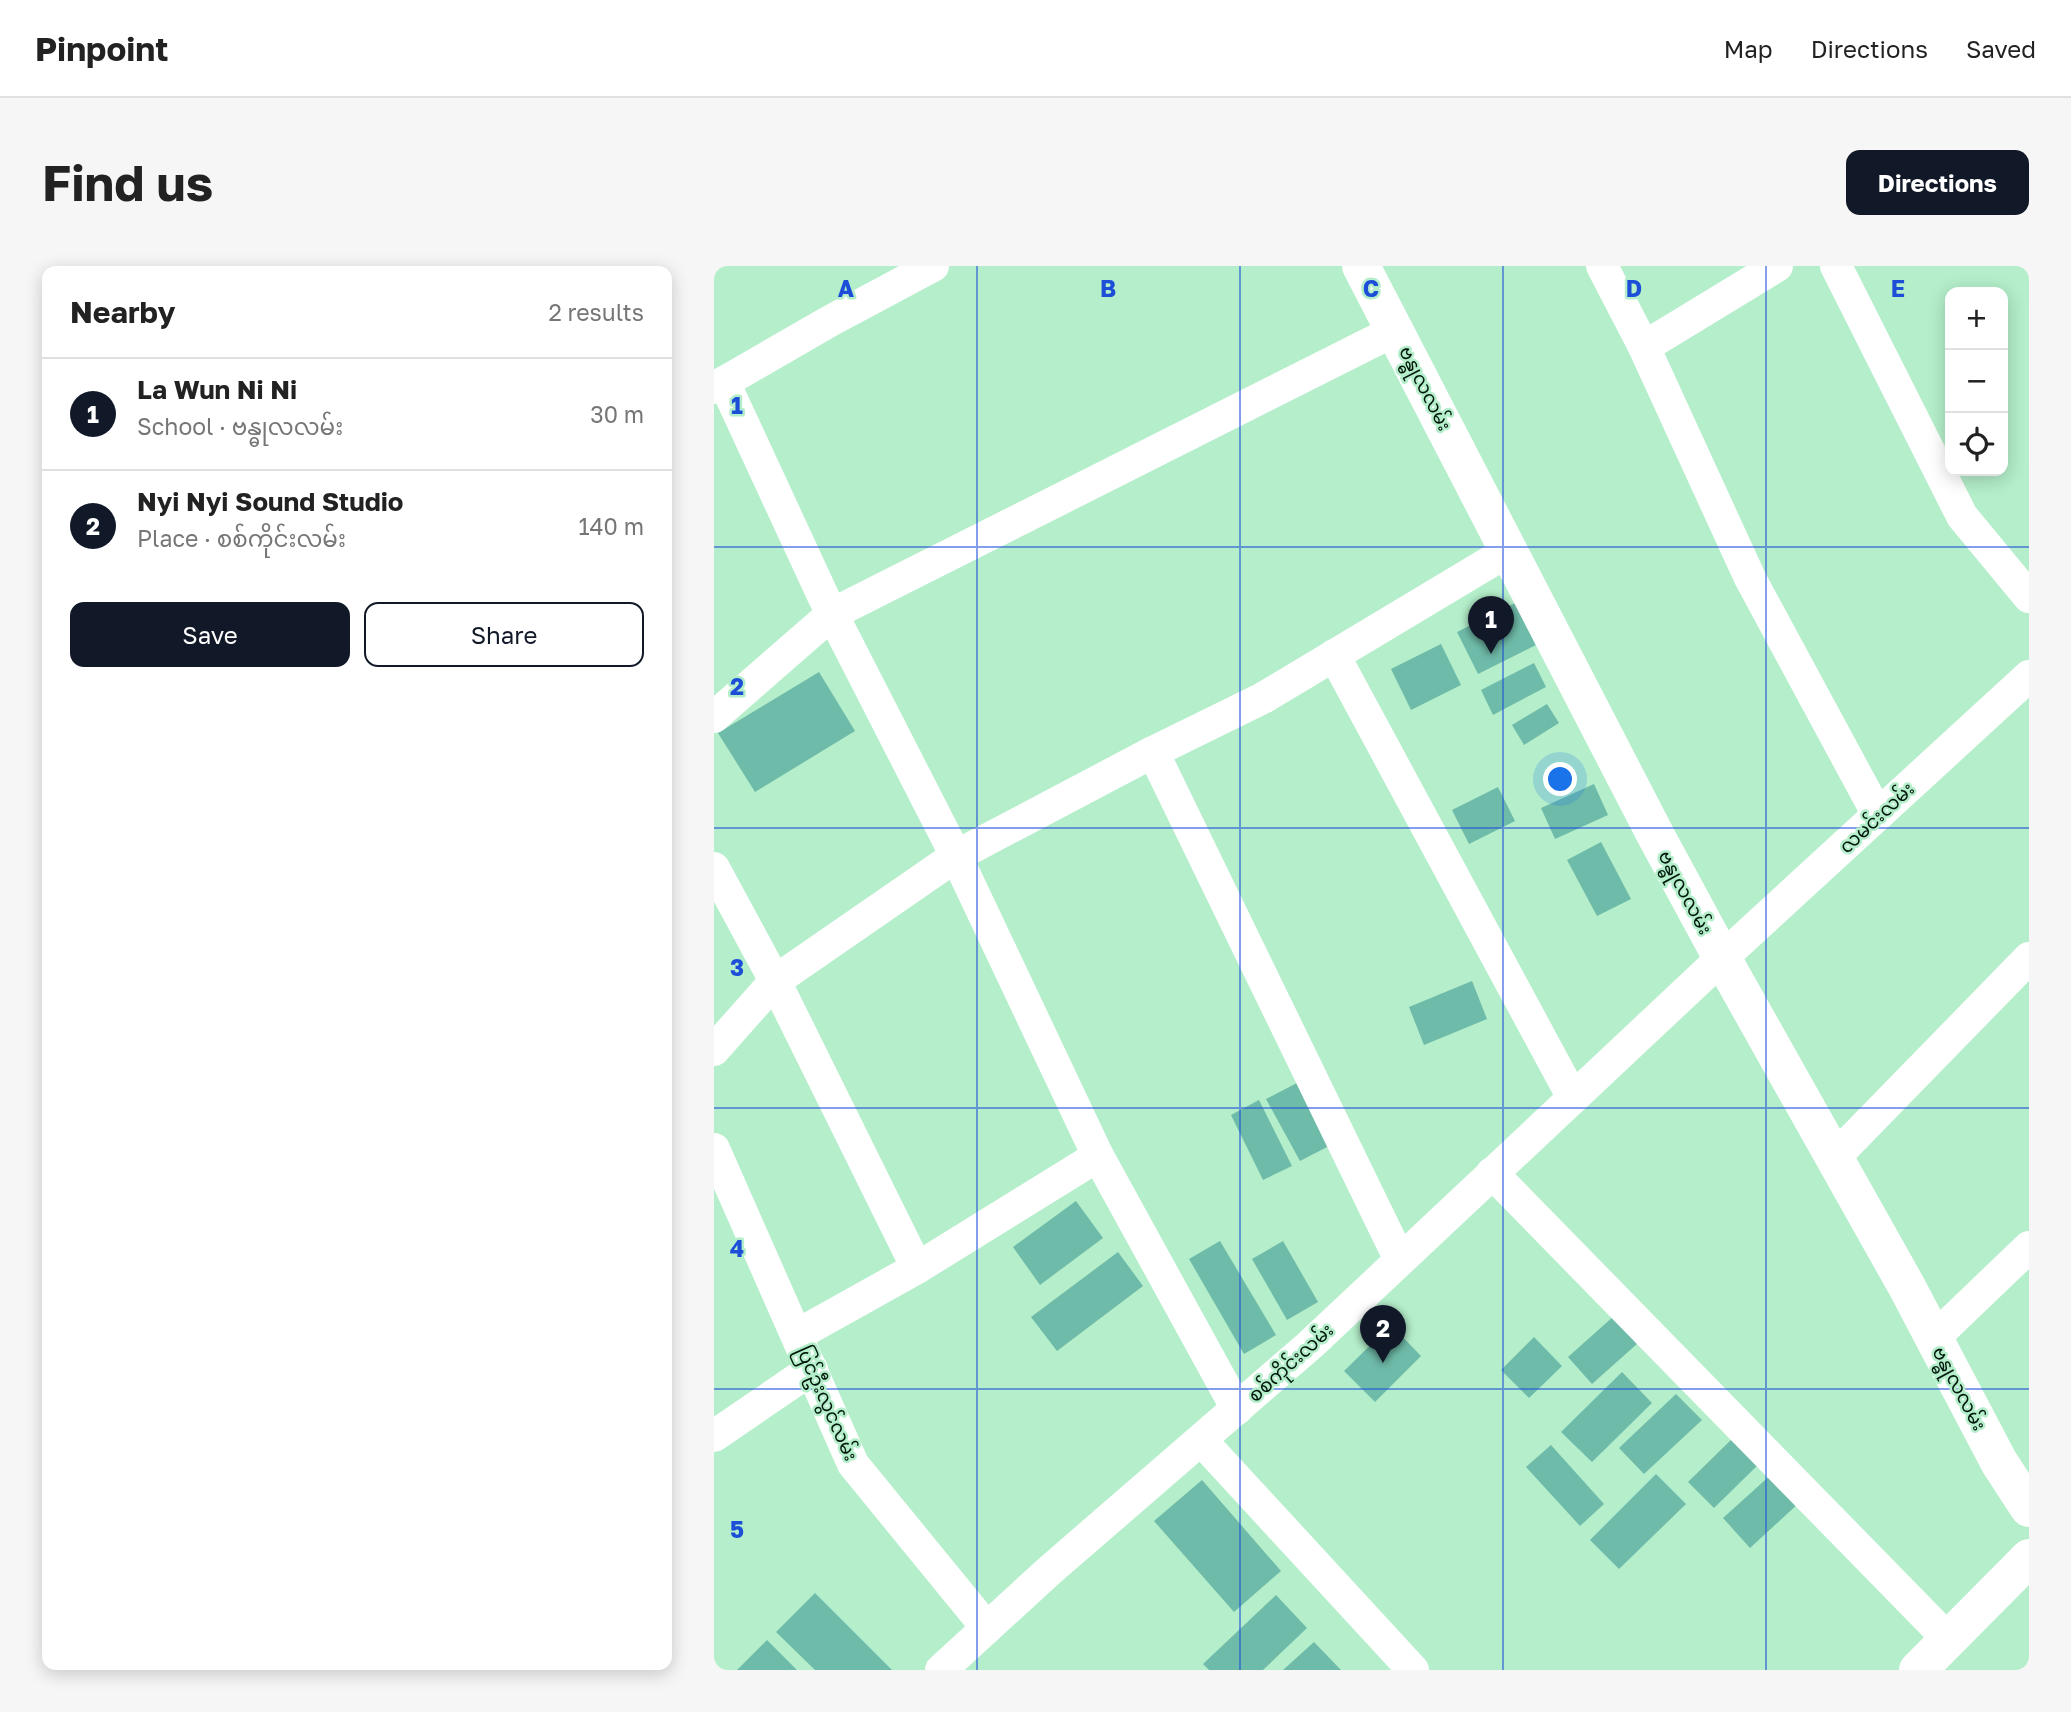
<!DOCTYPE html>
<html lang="en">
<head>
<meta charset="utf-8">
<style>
	:root { --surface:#fff; --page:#f6f6f6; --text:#222; --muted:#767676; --line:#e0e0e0; --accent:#111827 }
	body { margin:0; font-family:"Golos Text","Noto Sans Myanmar",sans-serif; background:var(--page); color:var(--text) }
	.controls { position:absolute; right:21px; top:21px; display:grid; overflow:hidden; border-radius:14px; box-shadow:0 4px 18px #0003 }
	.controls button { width:63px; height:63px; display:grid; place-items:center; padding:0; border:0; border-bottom:2px solid var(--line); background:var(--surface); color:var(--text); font:35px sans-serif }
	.you { position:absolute; left:847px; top:514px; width:24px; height:24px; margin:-18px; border:5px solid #fff; border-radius:50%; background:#1a73e8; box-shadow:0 0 0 10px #1a73e833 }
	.badge { display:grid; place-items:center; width:46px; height:46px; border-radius:50%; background:var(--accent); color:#fff; font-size:23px; font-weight:700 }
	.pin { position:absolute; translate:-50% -58px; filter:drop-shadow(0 2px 4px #0008) }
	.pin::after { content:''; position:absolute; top:37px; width:24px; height:21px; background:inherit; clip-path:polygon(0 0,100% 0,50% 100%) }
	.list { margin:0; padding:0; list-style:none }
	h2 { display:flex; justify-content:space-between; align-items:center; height:91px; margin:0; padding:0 28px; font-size:30px }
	h2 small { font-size:23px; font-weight:400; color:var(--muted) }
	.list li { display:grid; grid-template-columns:46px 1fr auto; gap:21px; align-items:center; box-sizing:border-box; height:112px; padding:0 28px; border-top:2px solid var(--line) }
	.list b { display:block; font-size:26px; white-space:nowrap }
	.list p { margin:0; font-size:23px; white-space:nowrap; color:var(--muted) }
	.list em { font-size:23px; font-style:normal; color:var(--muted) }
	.actions { display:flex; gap:14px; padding:21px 28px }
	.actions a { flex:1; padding:16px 0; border:2px solid var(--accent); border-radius:14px; text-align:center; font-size:24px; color:var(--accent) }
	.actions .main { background:var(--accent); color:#fff }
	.icon { flex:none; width:38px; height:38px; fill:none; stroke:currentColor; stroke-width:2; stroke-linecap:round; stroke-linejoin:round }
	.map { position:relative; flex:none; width:1315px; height:1404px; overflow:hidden; border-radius:14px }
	header { display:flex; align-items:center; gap:42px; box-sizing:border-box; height:98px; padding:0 35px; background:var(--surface); border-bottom:2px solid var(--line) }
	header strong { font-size:33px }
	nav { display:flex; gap:38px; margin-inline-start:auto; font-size:24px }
	.intro { display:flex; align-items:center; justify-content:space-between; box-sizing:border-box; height:168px; padding:0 42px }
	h1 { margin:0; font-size:49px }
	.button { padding:18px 32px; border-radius:14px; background:var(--accent); color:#fff; font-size:24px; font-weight:700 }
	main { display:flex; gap:42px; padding:0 42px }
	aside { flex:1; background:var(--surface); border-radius:14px; box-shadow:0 4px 18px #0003 }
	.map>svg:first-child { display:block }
	.building { fill:#6fbba9 }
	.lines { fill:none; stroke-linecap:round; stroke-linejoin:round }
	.minor { stroke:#fff; stroke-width:32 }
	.tertiary { stroke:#fff; stroke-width:38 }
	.secondary { stroke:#fff; stroke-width:38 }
	.grid { fill:none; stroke:#1d4ed8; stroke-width:2; stroke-opacity:0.55 }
	.labels { text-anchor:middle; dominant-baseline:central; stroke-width:5; stroke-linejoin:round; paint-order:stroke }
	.street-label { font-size:19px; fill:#02180c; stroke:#b4eeca }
	.grid-label { font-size:23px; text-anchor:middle; font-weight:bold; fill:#1d4ed8; stroke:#b4eeca; stroke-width:5; stroke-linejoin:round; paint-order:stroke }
</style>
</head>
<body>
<header>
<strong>Pinpoint</strong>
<nav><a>Map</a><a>Directions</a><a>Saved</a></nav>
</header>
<div class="intro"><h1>Find us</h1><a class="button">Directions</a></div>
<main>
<aside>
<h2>Nearby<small>2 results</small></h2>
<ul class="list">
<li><span class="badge">1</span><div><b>La Wun Ni Ni</b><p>School · ဗန္ဓုလလမ်း</p></div><em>30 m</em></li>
<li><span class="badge">2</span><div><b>Nyi Nyi Sound Studio</b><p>Place · စစ်ကိုင်းလမ်း</p></div><em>140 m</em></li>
</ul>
<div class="actions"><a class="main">Save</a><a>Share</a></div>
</aside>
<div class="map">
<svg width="1315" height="1404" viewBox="0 0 1315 1404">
	<rect width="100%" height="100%" fill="#b4eeca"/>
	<g class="building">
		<polygon points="801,337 822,379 764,408 743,366"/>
		<polygon points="727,378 747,419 697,444 677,403"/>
		<polygon points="820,397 832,421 779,449 767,424"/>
		<polygon points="105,406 141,465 41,526 4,467"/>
		<polygon points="833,438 845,457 810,479 798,459"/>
		<polygon points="880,518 894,549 841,573 827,542"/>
		<polygon points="784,521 801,555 755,578 738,544"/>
		<polygon points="887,576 917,633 883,650 853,594"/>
		<polygon points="758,715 773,753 710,779 695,741"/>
		<polygon points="583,817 617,879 586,895 552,833"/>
		<polygon points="545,834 578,900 549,914 517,849"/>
		<polygon points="362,935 389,972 326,1019 299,981"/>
		<polygon points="506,975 562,1069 530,1088 475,993"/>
		<polygon points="569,975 604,1036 573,1054 538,993"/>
		<polygon points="404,986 429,1020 343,1085 317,1051"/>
		<polygon points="900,1050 924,1077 878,1118 854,1091"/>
		<polygon points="677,1059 707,1090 661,1136 630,1105"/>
		<polygon points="820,1071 848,1100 815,1132 787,1104"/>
		<polygon points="908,1106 938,1137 878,1196 847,1166"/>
		<polygon points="962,1128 988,1154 930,1208 905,1182"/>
		<polygon points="1021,1170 1047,1196 1000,1242 974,1216"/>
		<polygon points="837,1179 890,1238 866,1260 812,1201"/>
		<polygon points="1060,1206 1086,1236 1036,1282 1009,1252"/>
		<polygon points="942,1208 972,1238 905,1303 876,1274"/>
		<polygon points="488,1214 567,1305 520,1346 440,1255"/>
		<polygon points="101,1327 178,1404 101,1404 62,1366"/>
		<polygon points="562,1329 593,1362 549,1404 495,1404 489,1398"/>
		<polygon points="53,1374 83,1404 23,1404"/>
		<polygon points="600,1376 627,1404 569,1404"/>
	</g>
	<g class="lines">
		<g class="minor">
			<polyline points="888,0 930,81"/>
			<polyline points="1063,0 930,81 1036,312 1164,549"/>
			<polyline points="1122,0 1248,250 1315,331"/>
			<polyline points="10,116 110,332 242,590 384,890 523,1143"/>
			<polyline points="0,122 116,55 219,0"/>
			<polyline points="620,389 859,832"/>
			<polyline points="0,451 118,348 682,64"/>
			<polyline points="439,486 686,994"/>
			<polyline points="0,602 61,715 203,1002 83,1069"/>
			<polyline points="0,784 61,715 242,590 439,486 549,432 796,284"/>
			<polyline points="0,883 139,1198 273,1362"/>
			<polyline points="1120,892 1315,692"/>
			<polyline points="778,907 1234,1373"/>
			<polyline points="203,1002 384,890"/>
			<polyline points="1220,1072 1315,981"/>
			<polyline points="0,1170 98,1103"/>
			<polyline points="487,1174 699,1404"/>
			<polyline points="227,1404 335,1305 596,1079 1008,692 1315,410"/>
		</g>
		<polyline class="tertiary" points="647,0 941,568 1008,692 1193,1021 1285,1196 1315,1242"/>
		<polyline class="secondary" points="1204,1404 1315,1292"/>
	</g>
	<path class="grid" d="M263 0V1404M526 0V1404M789 0V1404M1052 0V1404M0 281H1315M0 562H1315M0 842H1315M0 1123H1315"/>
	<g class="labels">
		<g class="street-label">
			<text transform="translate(712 122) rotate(63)">ဗန္ဓုလလမ်း</text>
			<text transform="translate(1162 551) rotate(-43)">လမင်းလမ်း</text>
			<text transform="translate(972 626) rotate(62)">ဗန္ဓုလလမ်း</text>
			<text transform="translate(576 1096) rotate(-42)">စစ်ကိုင်းလမ်း</text>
			<text transform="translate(1246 1122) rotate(62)">ဗန္ဓုလလမ်း</text>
			<text transform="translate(114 1137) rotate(66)">ပြင်ဦးလွင်လမ်း</text>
		</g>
	</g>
	<g class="grid-label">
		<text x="132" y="31">A</text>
		<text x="394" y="31">B</text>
		<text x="657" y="31">C</text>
		<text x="920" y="31">D</text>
		<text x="1184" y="31">E</text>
		<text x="23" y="148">1</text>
		<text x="23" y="429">2</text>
		<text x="23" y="710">3</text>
		<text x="23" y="991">4</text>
		<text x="23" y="1272">5</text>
	</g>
</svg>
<div class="controls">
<button>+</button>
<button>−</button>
<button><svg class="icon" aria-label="locate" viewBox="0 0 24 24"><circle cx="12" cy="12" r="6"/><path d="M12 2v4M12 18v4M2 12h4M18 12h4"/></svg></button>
</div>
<div class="you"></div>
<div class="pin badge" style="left:777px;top:388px">1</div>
<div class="pin badge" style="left:669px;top:1097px">2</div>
</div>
</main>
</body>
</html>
